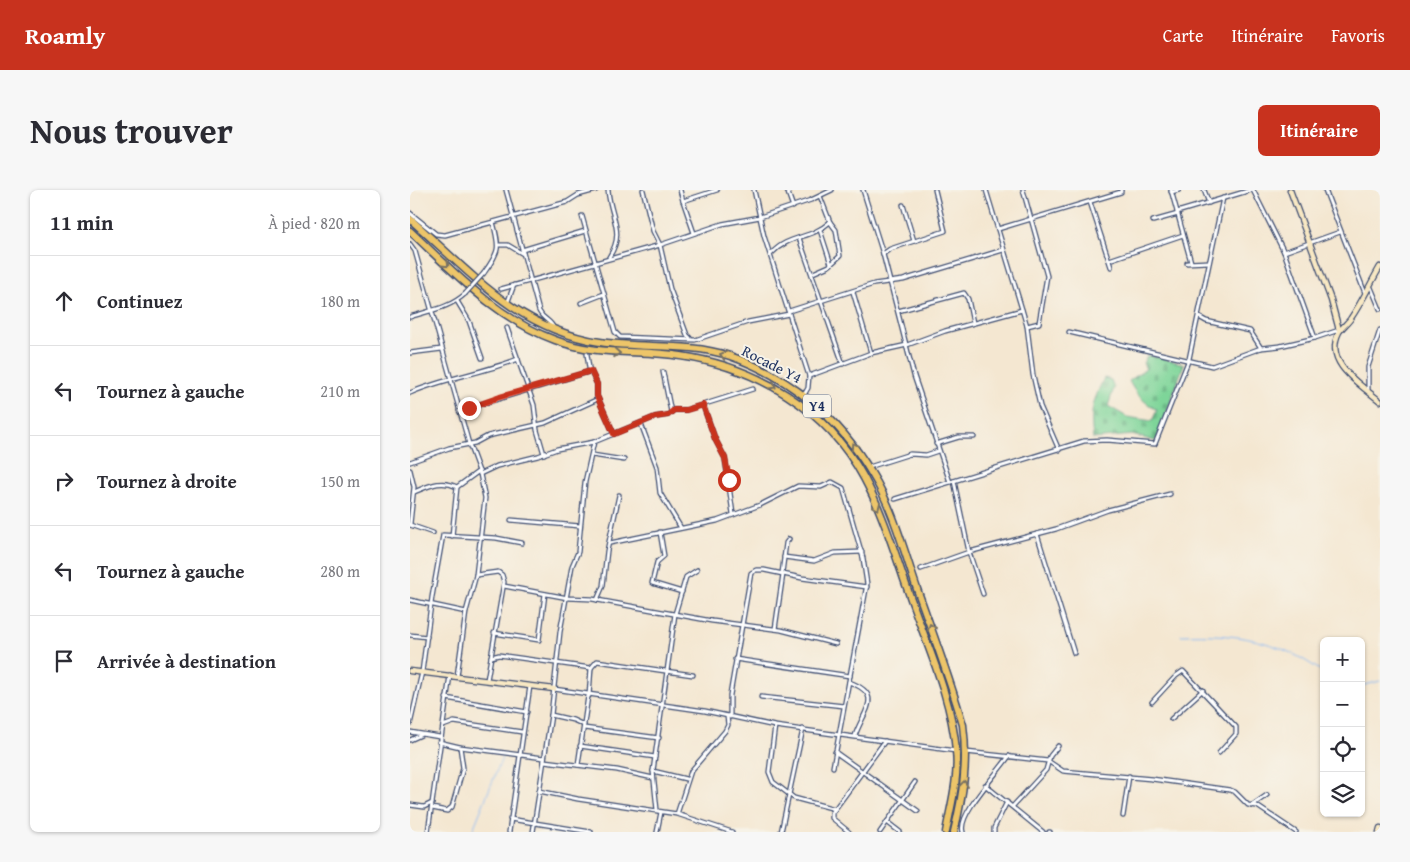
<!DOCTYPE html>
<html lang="fr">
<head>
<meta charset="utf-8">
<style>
	:root { --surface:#fff; --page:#f7f7f7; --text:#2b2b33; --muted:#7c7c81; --line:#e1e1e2; --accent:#c8321e }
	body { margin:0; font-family:"Gentium Book Plus",serif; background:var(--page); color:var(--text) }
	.controls { position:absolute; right:15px; bottom:15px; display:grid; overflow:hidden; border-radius:8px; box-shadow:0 1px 4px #0004 }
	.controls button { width:45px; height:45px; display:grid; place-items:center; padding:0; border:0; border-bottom:1px solid var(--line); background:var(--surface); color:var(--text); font:25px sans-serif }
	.stop { position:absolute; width:15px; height:15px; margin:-11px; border:4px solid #c8321e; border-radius:50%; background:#fff }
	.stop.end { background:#c8321e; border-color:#fff; box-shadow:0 1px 5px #0008 }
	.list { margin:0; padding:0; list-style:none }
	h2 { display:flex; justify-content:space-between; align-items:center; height:65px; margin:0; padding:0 20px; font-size:21px }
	h2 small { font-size:16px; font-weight:400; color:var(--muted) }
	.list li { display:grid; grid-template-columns:32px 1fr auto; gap:15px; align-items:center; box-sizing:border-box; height:90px; padding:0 20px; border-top:1px solid var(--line) }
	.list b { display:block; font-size:19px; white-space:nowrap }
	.list em { font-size:16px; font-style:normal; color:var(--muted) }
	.icon { flex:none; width:28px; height:28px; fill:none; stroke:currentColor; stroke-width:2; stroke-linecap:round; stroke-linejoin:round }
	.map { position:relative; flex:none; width:970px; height:642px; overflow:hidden; border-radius:8px }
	header { display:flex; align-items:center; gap:30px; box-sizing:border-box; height:70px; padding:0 25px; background:var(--accent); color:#fff }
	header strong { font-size:24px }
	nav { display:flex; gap:28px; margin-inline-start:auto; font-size:18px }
	.intro { display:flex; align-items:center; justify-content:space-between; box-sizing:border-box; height:120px; padding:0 30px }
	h1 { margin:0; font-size:35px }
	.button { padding:12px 22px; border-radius:8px; background:var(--accent); color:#fff; font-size:18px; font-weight:700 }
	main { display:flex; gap:30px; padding:0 30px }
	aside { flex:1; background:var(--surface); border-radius:8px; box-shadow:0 1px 4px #0004 }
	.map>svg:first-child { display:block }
	.cemetery { fill:url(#cemetery-stones); stroke:#4c827c }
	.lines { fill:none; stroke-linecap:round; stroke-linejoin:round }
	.stream { stroke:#88baf5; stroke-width:1 }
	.street-casing { stroke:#3c4b6f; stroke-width:5.5 }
	.secondary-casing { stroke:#3c4b6f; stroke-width:7 }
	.highway-casing { stroke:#3c4b6f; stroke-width:9 }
	.street { stroke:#fff; stroke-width:3 }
	.secondary { stroke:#f8e8c3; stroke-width:4.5 }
	.highway { stroke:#edc569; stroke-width:6 }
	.street-bridge-casing { stroke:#3c4b6f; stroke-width:5.5; stroke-linecap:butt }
	.street-bridge { stroke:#fff; stroke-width:3 }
	.oneway { stroke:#797263 }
	.route { stroke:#c8321e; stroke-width:6 }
	.labels { text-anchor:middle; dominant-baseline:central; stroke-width:4; stroke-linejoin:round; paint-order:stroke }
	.shield { fill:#f7f3e8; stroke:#5d6a87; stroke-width:1 }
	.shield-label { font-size:14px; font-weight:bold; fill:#1b2f5e }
	.street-label { font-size:15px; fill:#1b2f5e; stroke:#f7f3e8 }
</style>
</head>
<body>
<header>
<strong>Roamly</strong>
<nav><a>Carte</a><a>Itinéraire</a><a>Favoris</a></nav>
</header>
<div class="intro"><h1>Nous trouver</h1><a class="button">Itinéraire</a></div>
<main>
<aside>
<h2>11 min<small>À pied · 820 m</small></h2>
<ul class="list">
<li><svg class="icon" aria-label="ahead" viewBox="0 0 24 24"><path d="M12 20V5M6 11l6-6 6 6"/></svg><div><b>Continuez</b></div><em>180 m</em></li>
<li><svg class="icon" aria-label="left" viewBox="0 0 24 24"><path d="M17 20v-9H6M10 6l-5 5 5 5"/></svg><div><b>Tournez à gauche</b></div><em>210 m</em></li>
<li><svg class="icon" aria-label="right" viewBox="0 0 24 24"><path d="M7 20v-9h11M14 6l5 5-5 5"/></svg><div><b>Tournez à droite</b></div><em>150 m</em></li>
<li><svg class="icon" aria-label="left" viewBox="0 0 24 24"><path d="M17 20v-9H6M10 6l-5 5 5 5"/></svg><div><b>Tournez à gauche</b></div><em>280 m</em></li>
<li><svg class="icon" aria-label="arrive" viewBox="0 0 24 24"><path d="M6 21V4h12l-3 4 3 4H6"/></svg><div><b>Arrivée à destination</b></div></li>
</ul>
</aside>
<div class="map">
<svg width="970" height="642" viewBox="0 0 970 642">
	<defs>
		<pattern id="cemetery-stones" width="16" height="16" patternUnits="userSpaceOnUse" patternTransform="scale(1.25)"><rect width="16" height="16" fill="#7ed599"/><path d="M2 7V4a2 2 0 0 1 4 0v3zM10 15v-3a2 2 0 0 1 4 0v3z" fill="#6cb786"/></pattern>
	</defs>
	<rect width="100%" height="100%" fill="#f7f3e8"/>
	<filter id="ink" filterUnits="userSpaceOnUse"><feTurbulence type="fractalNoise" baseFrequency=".02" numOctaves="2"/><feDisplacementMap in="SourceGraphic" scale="10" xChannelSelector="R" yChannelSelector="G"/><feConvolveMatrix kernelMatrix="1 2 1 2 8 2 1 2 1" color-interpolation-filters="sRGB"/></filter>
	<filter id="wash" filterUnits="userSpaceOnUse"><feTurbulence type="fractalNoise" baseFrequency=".0096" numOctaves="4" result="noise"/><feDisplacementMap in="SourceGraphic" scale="20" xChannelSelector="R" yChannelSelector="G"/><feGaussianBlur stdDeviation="1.12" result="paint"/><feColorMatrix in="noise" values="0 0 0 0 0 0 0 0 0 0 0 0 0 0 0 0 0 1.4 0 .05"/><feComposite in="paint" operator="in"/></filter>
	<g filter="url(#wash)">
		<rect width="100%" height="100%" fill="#f4e7d1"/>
		<path class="cemetery" d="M738 165 774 174 747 249 745 251 722 245 683 249C680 220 682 214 694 188L701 190 704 198 698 216 717 227 742 231 747 220C734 212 726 205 719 191L736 179 733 173Z"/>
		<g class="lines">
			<g class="stream">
				<path d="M771 445C828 443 867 449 914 483"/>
				<polyline points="951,496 970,491"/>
				<polyline points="62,642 92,568"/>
			</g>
		</g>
	</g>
	<g filter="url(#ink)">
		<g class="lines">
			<defs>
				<g id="street">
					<path d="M96 0 129 121C133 130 141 130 144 139"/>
					<path d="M198 0C200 27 216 42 199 67"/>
					<polyline points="233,0 243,41 250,55 260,99 277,145 280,148"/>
					<polyline points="270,0 273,11 307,0"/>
					<polyline points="344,0 354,46 399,186 398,198 394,205"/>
					<polyline points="377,0 383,17"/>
					<polyline points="453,0 473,64 504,186 540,292"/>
					<polyline points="576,0 617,136 623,185 630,216 649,260"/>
					<polyline points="613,0 637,86 629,133 617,136"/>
					<polyline points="761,0 781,72"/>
					<polyline points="794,0 799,13"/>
					<polyline points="843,0 874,62 905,148 929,140"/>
					<polyline points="915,0 955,103"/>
					<polyline points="761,2 769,0"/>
					<polyline points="273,11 284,43"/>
					<polyline points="680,12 701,77"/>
					<polyline points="493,15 504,51"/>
					<polyline points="767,22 841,0"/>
					<polyline points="0,23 26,44 35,45 157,12 168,5 186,0"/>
					<polyline points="172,26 205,142 210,147 285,150 338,132 379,124"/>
					<polyline points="743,31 768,24"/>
					<polyline points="588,39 711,2 711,0"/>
					<polyline points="410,40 421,74"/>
					<polyline points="389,48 433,174"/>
					<polyline points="0,54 5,61 59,254 70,284 75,308 66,385 56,422 47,486"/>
					<polyline points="89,55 98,55 113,64"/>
					<polyline points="112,60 175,41"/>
					<polyline points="874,62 930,42"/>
					<path d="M361 64C379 44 400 50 420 32"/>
					<polyline points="473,64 480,59 535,41 525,0"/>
					<polyline points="699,70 773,45"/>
					<polyline points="777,73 799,72"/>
					<path d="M74 83C90 61 90 58 83 32"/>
					<polyline points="403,83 419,76 430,66 426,40 420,32 410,6"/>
					<polyline points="960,95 970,119"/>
					<polyline points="91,99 250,55 312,34 350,27 401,10 422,0"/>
					<polyline points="443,102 461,163"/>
					<polyline points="47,111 59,131 72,168"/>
					<polyline points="171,113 194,104"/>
					<polyline points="97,114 104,95"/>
					<polyline points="379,121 464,94 493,90 593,60"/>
					<polyline points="488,121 554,103 558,109 563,133"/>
					<path d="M0 127C20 120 38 119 55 104"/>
					<polyline points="789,127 796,131 840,141 851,158"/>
					<polyline points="97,138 124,215 127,240 134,264"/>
					<polyline points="659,142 802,176 851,158 870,156 905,148"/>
					<polyline points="0,163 32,159"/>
					<polyline points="177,164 179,178 187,194 187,206 204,244"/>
					<polyline points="253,182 261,222"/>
					<polyline points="399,186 461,163 497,155 535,141 612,120"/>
					<polyline points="958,201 958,177 970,140"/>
					<path d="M0 203C35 188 73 183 108 169"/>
					<polyline points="293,215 305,249 315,268 323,324"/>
					<polyline points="49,221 181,181"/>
					<polyline points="231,234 247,277 250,303 271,338"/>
					<polyline points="526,254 549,247 564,247"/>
					<polyline points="182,265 214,270"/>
					<polyline points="0,272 39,258 65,253 78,246 135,233 188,209"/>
					<polyline points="459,277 500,264 516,265 528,261"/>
					<polyline points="0,280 4,297 0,334"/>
					<polyline points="70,284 87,276 128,266 147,259 184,252 245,227 258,225 264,220 276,220 343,199"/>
					<polyline points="544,291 559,362 573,404"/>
					<path d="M4 302C19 296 31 289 47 297"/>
					<polyline points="485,309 674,251 697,250 745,254 779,169 813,8"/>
					<polyline points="101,330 170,336"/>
					<polyline points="0,335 23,343"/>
					<polyline points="250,342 254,366 247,372 242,393 272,402"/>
					<polyline points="627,344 664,463"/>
					<polyline points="42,346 47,297 69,281"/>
					<polyline points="200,353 307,331 350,315 388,296 411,297 422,292 433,298 453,368 457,394 423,577"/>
					<polyline points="374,367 404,371 425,363 452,362"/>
					<polyline points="511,379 559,362 646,339 698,320 760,304"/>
					<polyline points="372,383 376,353 379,349"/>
					<polyline points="66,385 88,382 92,385 94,392 77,490"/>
					<polyline points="94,396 158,408 182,409 302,431 371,440 426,454"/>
					<polyline points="0,410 56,422"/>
					<polyline points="187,410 193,396 197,361 209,305"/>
					<polyline points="365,439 373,384"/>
					<polyline points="84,443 129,450 135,404"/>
					<polyline points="0,445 17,447"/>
					<polyline points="81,467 89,465 181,478"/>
					<polyline points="325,469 440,486"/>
					<path d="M439 492C475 505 453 521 445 546"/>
					<polyline points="144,499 295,521 365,536 546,561"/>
					<polyline points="179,506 181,478 187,471 283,485"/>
					<polyline points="351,507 434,516"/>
					<polyline points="36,508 117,522"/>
					<polyline points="742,512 766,486 773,481 826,537 826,544 809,563"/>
					<polyline points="141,525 163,530 174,535"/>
					<polyline points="320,527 320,505 341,383 346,380 354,380 392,388 457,397"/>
					<polyline points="761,529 793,500"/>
					<polyline points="0,535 12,482 22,407 33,345 86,348 112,353"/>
					<polyline points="33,536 44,532 112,542"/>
					<polyline points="365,536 359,582 363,592 384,608 425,619"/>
					<polyline points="174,538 249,548"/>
					<polyline points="0,542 30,547"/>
					<polyline points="0,550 11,545"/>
					<polyline points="29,552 50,557 134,568"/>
					<polyline points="170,556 245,567"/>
					<polyline points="425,562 508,621"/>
					<polyline points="556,562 638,571 653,581 742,589 820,600 825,602 838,615 847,616 886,642"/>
					<polyline points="134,571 207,580 243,588"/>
					<polyline points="168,575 178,506"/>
					<polyline points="243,581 276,589"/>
					<polyline points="575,595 633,642"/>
					<polyline points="129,601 168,609 267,624 322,642"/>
					<polyline points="0,615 14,617 22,613"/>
					<polyline points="603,616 636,580 640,566 648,556"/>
					<polyline points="841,616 857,605"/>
					<polyline points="22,618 37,621 42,617 53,578 50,557"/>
					<polyline points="247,620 243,581 265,424 276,387 287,380"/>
					<polyline points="267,624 281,581 315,541 318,535 317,526"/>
					<polyline points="713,626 719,586"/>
					<polyline points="100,629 181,642"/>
					<polyline points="477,632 490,642"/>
					<polyline points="18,642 40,485"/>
					<polyline points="99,642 120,496"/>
					<polyline points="123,642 141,525 150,442 162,376 168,362 175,292 184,252"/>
					<polyline points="247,642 251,622"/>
					<polyline points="371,642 393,539"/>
					<polyline points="439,642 422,628 422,623 475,551"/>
					<polyline points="470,642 505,592"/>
					<path d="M553 642C547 624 589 582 599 566"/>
					<polyline points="584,642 584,638 597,612"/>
					<polyline points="639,642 640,642"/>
				</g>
				<g id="secondary">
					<polyline points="880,0 921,110 929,140"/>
					<path d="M970 77C960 94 952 112 941 128 938 133 932 137 929 142 913 173 950 194 970 211"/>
					<polyline points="0,481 144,499"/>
					<polyline points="969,642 970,638"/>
				</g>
				<g id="highway">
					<path d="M0 29C59 81 107 139 190 152 234 159 277 152 320 166 381 187 430 229 462 284 483 318 494 361 507 399 523 444 540 489 553 535 558 573 553 605 544 642"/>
					<path d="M0 41C44 82 87 129 145 150 190 167 227 159 271 166 347 177 417 219 454 288 475 327 487 371 502 412 519 460 542 510 546 561 549 588 541 615 536 642"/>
				</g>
			</defs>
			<use href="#street" class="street-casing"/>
			<use href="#secondary" class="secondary-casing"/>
			<use href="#highway" class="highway-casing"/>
			<use href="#street" class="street"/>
			<use href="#secondary" class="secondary"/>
			<use href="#highway" class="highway"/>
			<defs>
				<polyline id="street-bridge" points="55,104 74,83"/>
			</defs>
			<use href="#street-bridge" class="street-bridge-casing"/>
			<use href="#street-bridge" class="street-bridge"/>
		</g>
		<defs><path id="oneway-chevron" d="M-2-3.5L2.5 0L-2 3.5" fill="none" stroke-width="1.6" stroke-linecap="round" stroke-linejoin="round" transform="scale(1.25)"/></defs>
		<g class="oneway">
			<use href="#oneway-chevron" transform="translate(36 74) rotate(43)"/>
			<use href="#oneway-chevron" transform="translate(207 163) rotate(4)"/>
			<use href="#oneway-chevron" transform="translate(313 165) rotate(-164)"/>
			<use href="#oneway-chevron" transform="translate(363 196) rotate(31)"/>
			<use href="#oneway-chevron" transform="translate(444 256) rotate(-124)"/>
			<use href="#oneway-chevron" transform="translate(467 317) rotate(66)"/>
			<use href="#oneway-chevron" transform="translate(521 437) rotate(-110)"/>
			<use href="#oneway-chevron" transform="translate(554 594) rotate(-83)"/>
		</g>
	</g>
	<g class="lines" filter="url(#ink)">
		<polyline class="route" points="59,218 90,207 181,181 187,194 187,206 204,244 245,227 258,225 264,220 276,220 293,215 305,249 315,268 319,290"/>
	</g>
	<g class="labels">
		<rect class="shield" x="393" y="204.5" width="28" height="23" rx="4"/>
		<g class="shield-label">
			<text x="407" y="216">Y4</text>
		</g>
		<g class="street-label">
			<text transform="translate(362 174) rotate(27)">Rocade Y4</text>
		</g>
	</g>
</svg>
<div class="controls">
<button>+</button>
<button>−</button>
<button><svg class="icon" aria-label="locate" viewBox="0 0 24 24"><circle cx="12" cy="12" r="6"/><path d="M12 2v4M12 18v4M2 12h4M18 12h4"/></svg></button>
<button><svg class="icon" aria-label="layers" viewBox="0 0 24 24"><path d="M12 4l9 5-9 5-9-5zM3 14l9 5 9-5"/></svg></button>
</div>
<div class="stop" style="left:319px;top:290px"></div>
<div class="stop end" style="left:59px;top:218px"></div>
</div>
</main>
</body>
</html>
